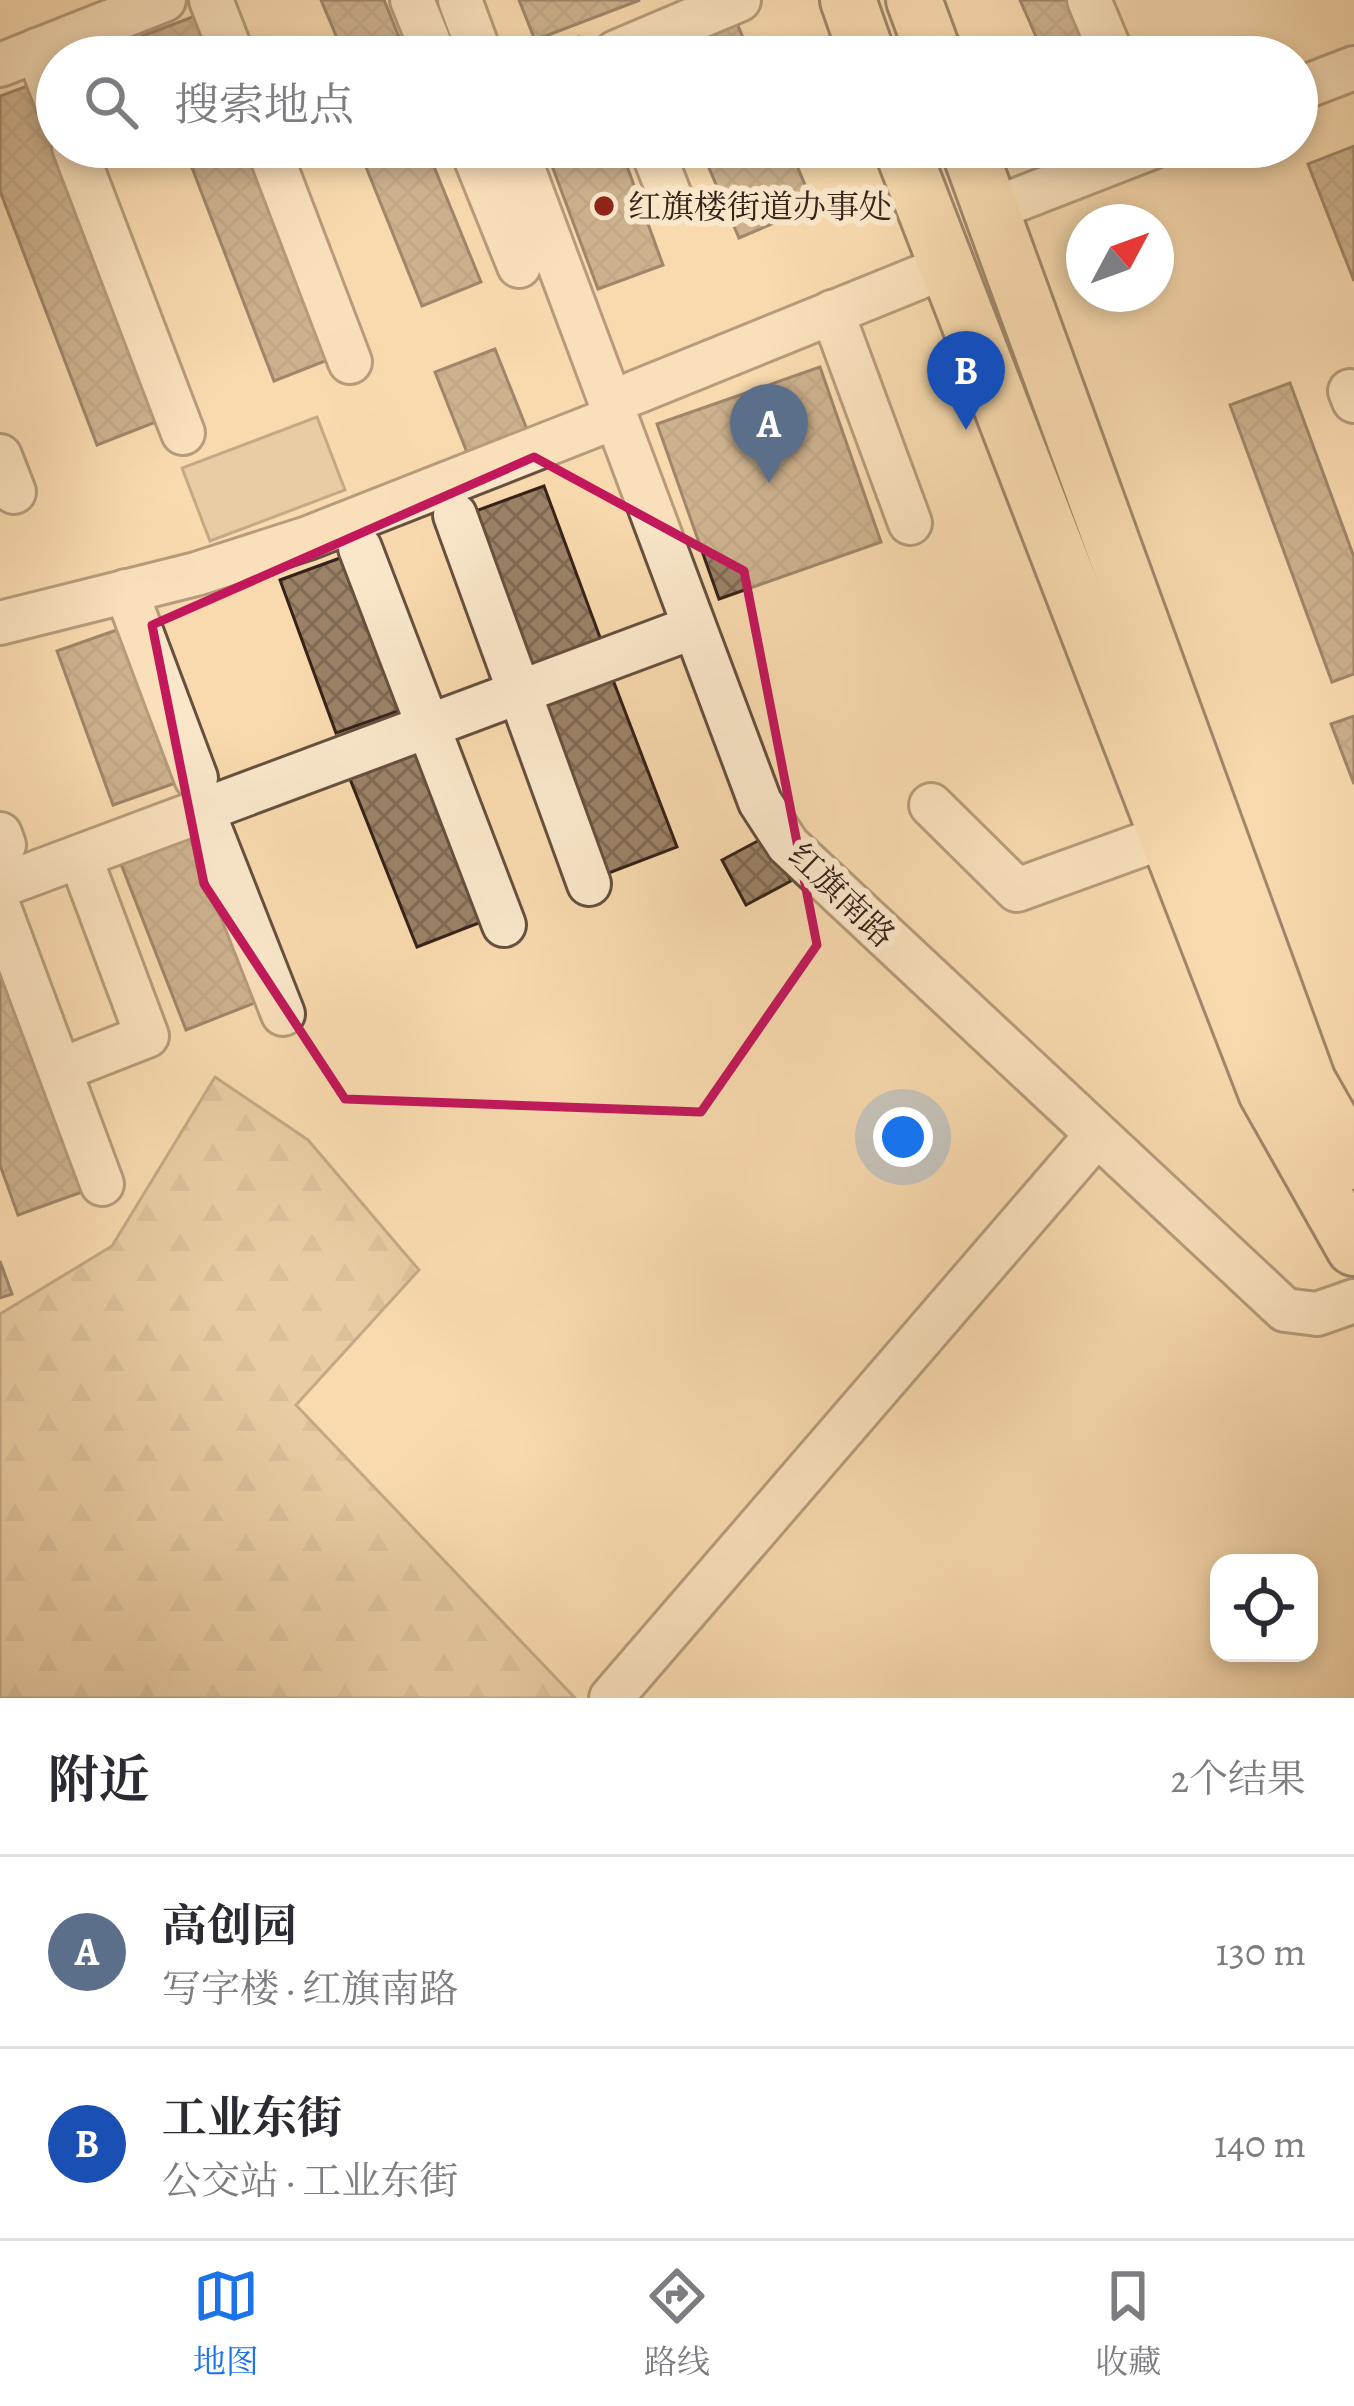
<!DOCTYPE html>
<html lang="zh">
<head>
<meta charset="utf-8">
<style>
	:root { --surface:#fff; --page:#f7f7f7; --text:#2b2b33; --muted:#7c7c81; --line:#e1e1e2; --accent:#1a73e8 }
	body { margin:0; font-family:Alegreya,"Noto Serif SC",serif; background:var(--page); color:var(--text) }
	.controls { position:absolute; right:36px; bottom:36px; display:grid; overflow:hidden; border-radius:24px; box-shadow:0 6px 18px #0003 }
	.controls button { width:108px; height:108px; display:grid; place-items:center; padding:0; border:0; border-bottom:3px solid var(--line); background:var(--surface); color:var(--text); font:60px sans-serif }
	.compass { position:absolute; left:1066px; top:204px; width:108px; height:108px; border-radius:50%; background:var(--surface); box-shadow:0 6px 18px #0003; rotate:49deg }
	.you { position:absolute; left:903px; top:1137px; width:42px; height:42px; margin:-30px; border:9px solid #fff; border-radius:50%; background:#1a73e8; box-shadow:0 0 0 18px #1a73e833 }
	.badge { display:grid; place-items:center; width:78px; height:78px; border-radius:50%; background:var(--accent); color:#fff; font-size:39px; font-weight:700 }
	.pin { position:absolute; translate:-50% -99px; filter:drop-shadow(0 3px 6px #0008) }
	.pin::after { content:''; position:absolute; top:63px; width:42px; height:36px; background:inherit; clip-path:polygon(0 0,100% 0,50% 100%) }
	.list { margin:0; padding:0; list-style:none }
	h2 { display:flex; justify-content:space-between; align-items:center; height:156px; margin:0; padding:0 48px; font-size:51px }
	h2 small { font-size:39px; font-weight:400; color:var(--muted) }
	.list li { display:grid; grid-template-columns:78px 1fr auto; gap:36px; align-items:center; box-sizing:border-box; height:192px; padding:0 48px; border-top:3px solid var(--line) }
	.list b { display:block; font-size:45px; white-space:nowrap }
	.list p { margin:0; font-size:39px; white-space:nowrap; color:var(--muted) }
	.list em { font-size:39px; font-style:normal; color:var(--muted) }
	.icon { flex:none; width:66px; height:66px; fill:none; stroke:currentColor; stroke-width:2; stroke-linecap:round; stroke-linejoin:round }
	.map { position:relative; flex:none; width:1354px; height:1698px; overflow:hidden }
	.search { position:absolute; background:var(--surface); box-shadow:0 6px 18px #0003; left:36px; right:36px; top:36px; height:132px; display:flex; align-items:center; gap:30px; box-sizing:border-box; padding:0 42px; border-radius:66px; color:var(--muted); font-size:45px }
	.sheet { height:540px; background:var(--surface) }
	nav { display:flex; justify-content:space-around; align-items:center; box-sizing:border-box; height:168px; border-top:3px solid var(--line); background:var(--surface); font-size:33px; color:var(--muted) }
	nav a { display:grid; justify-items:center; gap:6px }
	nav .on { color:var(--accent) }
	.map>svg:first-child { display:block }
	.forest { fill:url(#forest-firs); stroke:#866e58; stroke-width:3 }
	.park { fill:#d7bb95; stroke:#866e58; stroke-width:3 }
	.building { fill:url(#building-cross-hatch); stroke:#36221a; stroke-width:3 }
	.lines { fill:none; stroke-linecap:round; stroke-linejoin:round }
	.minor-casing { stroke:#66503f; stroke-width:48 }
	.major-casing { stroke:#36221a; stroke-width:60 }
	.minor { stroke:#fae7ca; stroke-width:42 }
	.major { stroke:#f8daae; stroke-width:54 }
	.marked { fill:none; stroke:#c2185b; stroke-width:9; stroke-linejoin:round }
	.poi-dot { fill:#8f2418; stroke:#fae7ca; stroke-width:4.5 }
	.labels { text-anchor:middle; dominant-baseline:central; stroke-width:12; stroke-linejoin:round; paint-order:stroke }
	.poi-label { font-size:33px; fill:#36221a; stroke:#fae7ca; text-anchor:start }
	.street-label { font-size:33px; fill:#36221a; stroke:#fae7ca }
</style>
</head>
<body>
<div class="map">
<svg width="1354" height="1698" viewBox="0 0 1354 1698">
	<defs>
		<pattern id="forest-firs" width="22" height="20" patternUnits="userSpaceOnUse" patternTransform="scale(3)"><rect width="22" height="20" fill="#d7bb95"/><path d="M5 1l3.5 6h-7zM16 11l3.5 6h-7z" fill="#b9a080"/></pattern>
		<pattern id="building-cross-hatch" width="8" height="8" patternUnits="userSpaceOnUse" patternTransform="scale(3)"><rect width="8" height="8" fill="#9b8267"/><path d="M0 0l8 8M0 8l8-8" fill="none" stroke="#7f6a54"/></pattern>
	</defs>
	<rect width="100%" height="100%" fill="#f8daae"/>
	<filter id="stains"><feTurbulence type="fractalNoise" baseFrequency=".00167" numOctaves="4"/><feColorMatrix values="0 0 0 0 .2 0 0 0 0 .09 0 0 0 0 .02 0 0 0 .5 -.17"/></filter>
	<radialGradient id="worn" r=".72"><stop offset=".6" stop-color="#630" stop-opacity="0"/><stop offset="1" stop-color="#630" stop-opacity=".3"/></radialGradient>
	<polygon class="forest" points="215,1077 308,1140 419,1270 296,1405 575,1698 0,1698 0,1314 112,1246"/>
	<polygon class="park" points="317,417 345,490 210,541 182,468"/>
	<g class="building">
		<polygon points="321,0 384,0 407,57 345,57"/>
		<polygon points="519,0 640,0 535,40"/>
		<polygon points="1020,0 1081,0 1106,57 1045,57"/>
		<polygon points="206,12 223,57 150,57 142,36"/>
		<polygon points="736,21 751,57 662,57 661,53"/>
		<polygon points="579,37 586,57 524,57"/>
		<polygon points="33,84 161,420 97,445 0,191 0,96"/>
		<polygon points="1354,146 1354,281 1308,164"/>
		<polygon points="184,147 258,147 338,356 274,381"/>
		<polygon points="358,147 426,147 481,282 422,306"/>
		<polygon points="545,147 620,147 663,265 598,289"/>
		<polygon points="700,147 789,147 814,206 739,238"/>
		<polygon points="495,349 532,442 472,465 435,372"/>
		<polygon points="820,367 881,542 719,599 657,424"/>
		<polygon points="1290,383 1354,557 1354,674 1332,682 1230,405"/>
		<polygon points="544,486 601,640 529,666 473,512"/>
		<polygon points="351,554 407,708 336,733 280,580"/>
		<polygon points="128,626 184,780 113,805 57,651"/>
		<polygon points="613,680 677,847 606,874 543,707"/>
		<polygon points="1354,716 1354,784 1331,724"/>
		<polygon points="418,753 484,921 417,947 350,779"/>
		<polygon points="192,836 257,1002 186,1030 121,864"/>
		<polygon points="767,836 791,881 746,905 722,860"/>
		<polygon points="0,940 90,1189 18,1215 0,1165"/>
		<polygon points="0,1261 12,1294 0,1298"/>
	</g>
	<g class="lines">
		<defs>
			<g id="minor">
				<polyline points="211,0 233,57"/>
				<polyline points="412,0 435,57"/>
				<polyline points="460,0 481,57"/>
				<polyline points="1089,0 1113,57"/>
				<polyline points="37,50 57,103"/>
				<polyline points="617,57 616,52 739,0"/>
				<polyline points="0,65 164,0"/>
				<polyline points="1297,90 1354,68"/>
				<polyline points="74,147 183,433"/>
				<polyline points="268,147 350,362"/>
				<polyline points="471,147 519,266"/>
				<polyline points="515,147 760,802 788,845 1285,1310 1317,1314 1354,1301"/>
				<polyline points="651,147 672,201"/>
				<polyline points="991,210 1153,147"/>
				<polyline points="832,312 910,523"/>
				<polyline points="1350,391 1354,401"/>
				<polyline points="634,393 945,267"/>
				<polyline points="0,456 14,492"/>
				<polyline points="455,515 589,884"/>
				<polyline points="360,548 504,925"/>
				<polyline points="126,591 196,778"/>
				<polyline points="0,623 196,574 308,538 616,417"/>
				<polyline points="931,805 1017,890 1166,836"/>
				<polyline points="203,811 283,1014"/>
				<polyline points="0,834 4,845"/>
				<polyline points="0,886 694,627"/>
				<polyline points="0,910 102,1184"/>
				<polyline points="60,1070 147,1036 80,857"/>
				<polyline points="611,1698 1095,1137"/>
			</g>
			<g id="major">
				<polyline points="848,0 868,57"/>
				<polyline points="914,0 935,57"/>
				<polyline points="901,147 1266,1092 1354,1248"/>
				<polyline points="968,147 1308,1081 1354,1162"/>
			</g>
		</defs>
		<use href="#minor" class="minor-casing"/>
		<use href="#major" class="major-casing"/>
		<use href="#minor" class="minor"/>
		<use href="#major" class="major"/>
	</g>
	<path d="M0 0H1354V1698H0ZM534 457 744 571 817 945 701 1112 345 1099 204 884 152 625Z" fill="#f8daae" fill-opacity=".55" fill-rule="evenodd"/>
	<path class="marked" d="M534 457 744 571 817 945 701 1112 345 1099 204 884 152 625Z"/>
	<circle class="poi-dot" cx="604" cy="206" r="12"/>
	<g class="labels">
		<g class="poi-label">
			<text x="628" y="206">红旗楼街道办事处</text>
		</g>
		<g class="street-label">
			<text transform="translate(842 895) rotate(44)">红旗南路</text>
		</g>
	</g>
	<rect width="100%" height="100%" filter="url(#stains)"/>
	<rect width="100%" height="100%" fill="url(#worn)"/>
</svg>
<div class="controls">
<button><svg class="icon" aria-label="locate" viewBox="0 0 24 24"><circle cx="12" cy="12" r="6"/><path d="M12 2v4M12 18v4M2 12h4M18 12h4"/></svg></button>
</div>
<svg class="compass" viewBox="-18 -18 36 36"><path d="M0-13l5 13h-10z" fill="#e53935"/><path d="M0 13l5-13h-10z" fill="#7c7c81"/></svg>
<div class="you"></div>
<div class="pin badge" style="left:769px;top:483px;background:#5c6f8a">A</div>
<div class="pin badge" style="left:966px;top:430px;background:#1a4fb4">B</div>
<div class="search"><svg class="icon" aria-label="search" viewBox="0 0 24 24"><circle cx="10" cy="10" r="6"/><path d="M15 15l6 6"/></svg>搜索地点</div>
</div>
<section class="sheet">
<h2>附近<small>2个结果</small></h2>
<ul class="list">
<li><span class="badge" style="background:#5c6f8a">A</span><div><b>高创园</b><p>写字楼 · 红旗南路</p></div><em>130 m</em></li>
<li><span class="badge" style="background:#1a4fb4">B</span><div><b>工业东街</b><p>公交站 · 工业东街</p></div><em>140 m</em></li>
</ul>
</section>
<nav>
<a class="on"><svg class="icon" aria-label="map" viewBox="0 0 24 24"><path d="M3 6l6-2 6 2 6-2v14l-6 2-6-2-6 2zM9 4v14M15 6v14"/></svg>地图</a>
<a><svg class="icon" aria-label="directions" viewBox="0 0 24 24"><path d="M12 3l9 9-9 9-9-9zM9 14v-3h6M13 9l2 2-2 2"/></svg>路线</a>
<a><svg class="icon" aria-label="saved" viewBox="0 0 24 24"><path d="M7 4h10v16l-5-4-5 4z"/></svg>收藏</a>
</nav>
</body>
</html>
